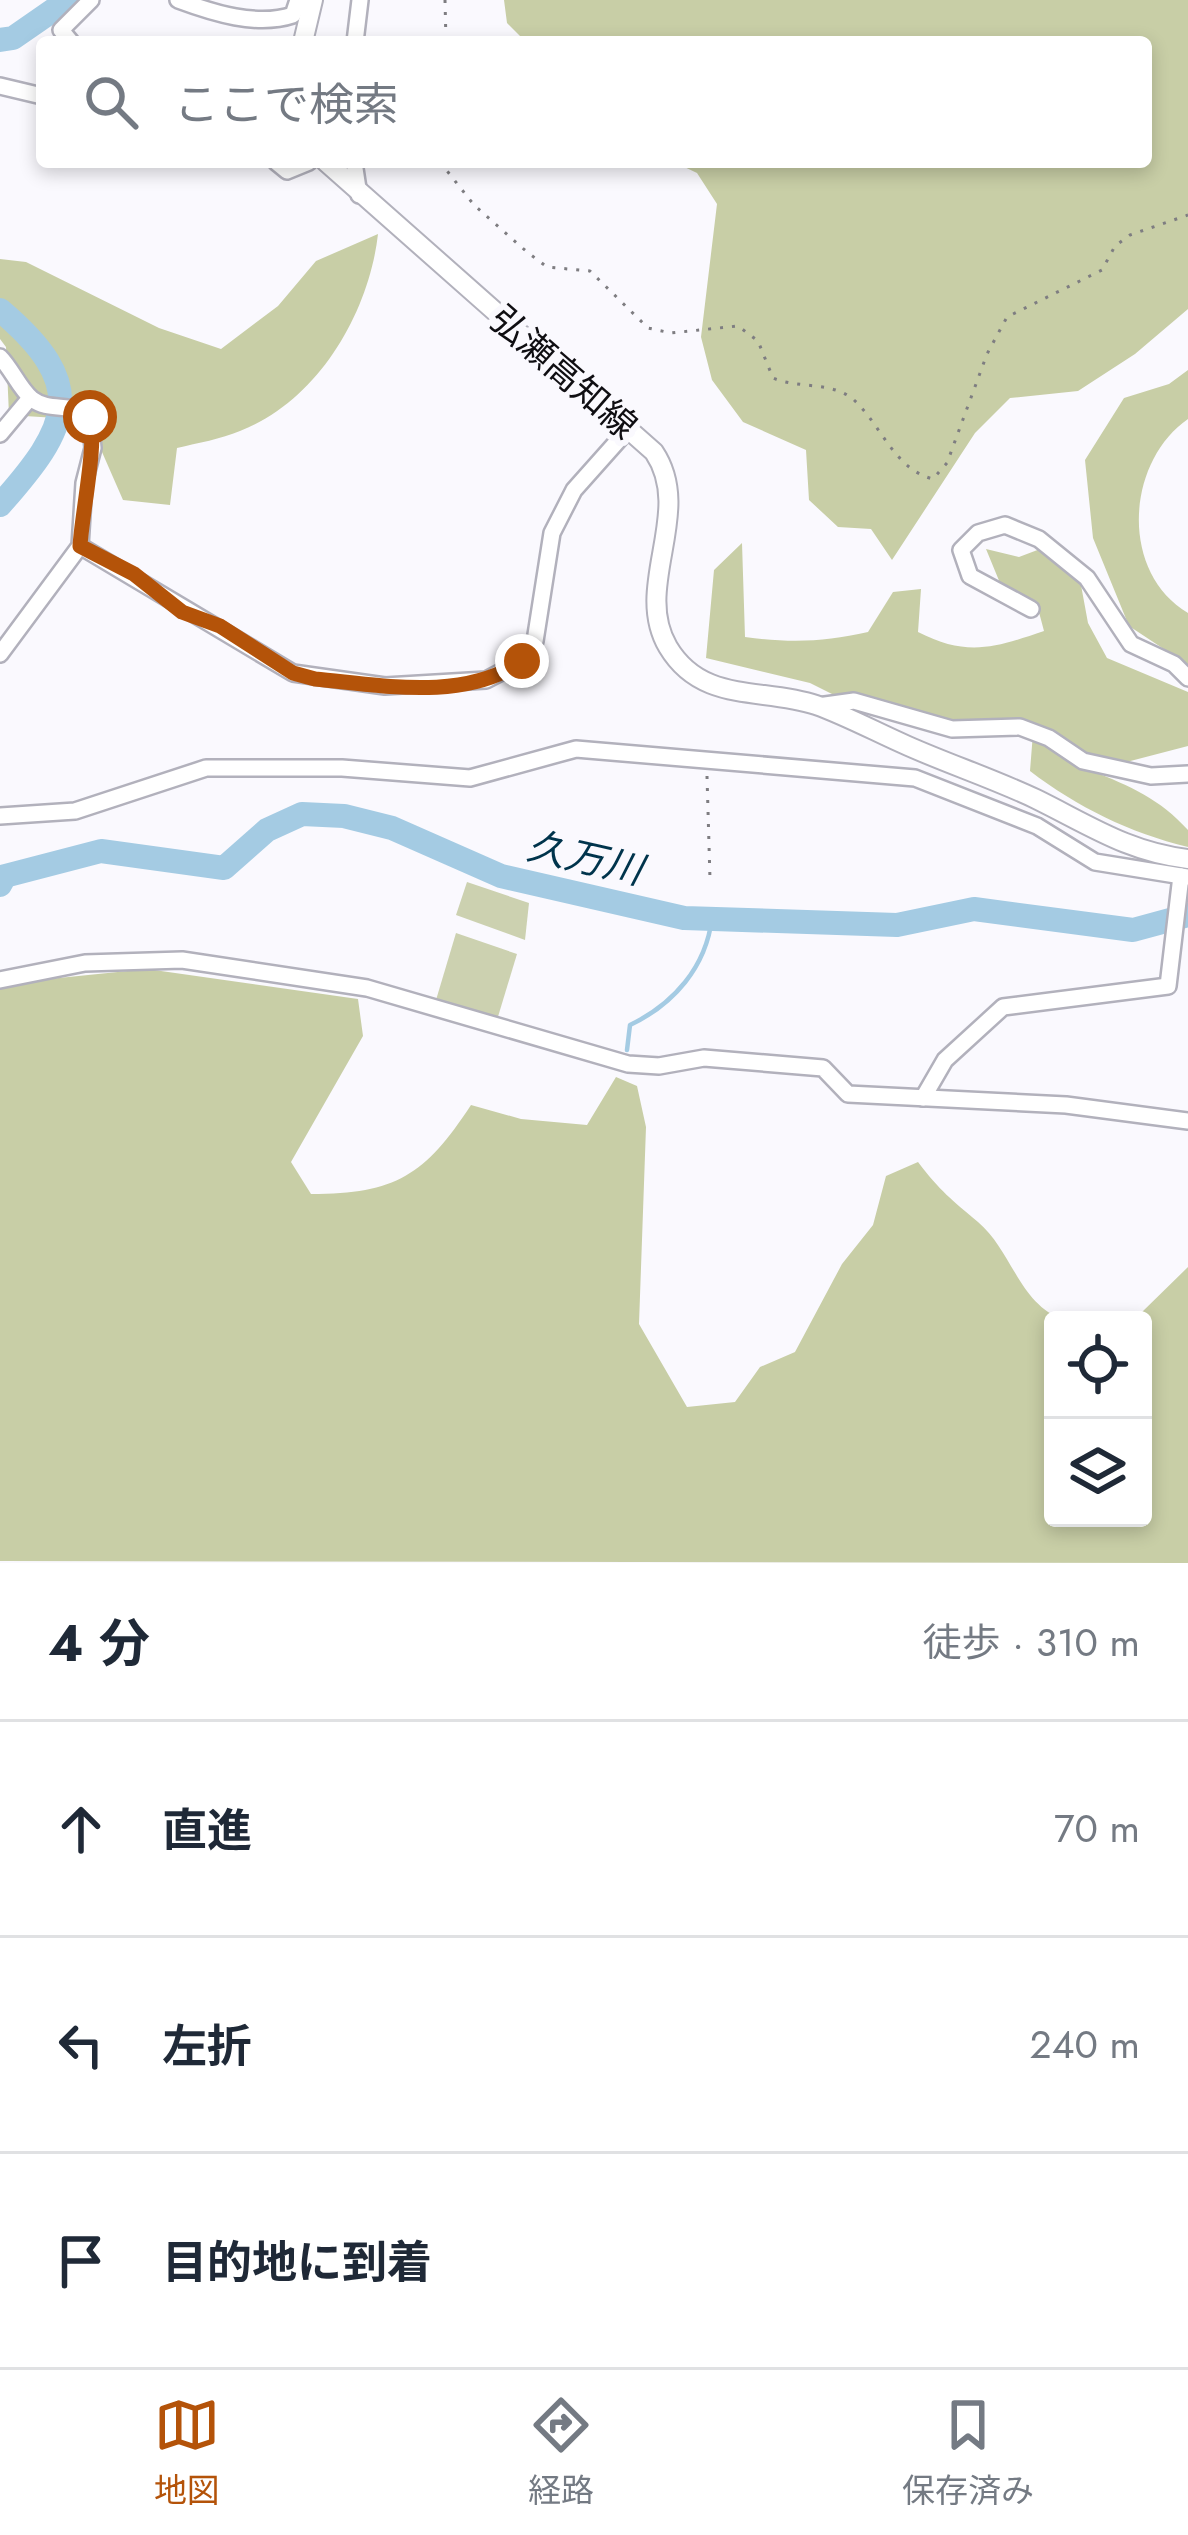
<!DOCTYPE html>
<html lang="ja">
<head>
<meta charset="utf-8">
<style>
	:root { --surface:#fff; --page:#f6f6f7; --text:#1f2937; --muted:#747a83; --line:#e0e1e3; --accent:#b45309 }
	body { margin:0; font-family:Jost,"Noto Sans JP",sans-serif; background:var(--page); color:var(--text) }
	.controls { position:absolute; right:36px; bottom:36px; display:grid; overflow:hidden; border-radius:12px; box-shadow:0 6px 18px #0003 }
	.controls button { width:108px; height:108px; display:grid; place-items:center; padding:0; border:0; border-bottom:3px solid var(--line); background:var(--surface); color:var(--text); font:60px sans-serif }
	.stop { position:absolute; width:36px; height:36px; margin:-27px; border:9px solid #b45309; border-radius:50%; background:#fff }
	.stop.end { background:#b45309; border-color:#fff; box-shadow:0 3px 12px #0008 }
	.list { margin:0; padding:0; list-style:none }
	h2 { display:flex; justify-content:space-between; align-items:center; height:156px; margin:0; padding:0 48px; font-size:51px }
	h2 small { font-size:39px; font-weight:400; color:var(--muted) }
	.list li { display:grid; grid-template-columns:78px 1fr auto; gap:36px; align-items:center; box-sizing:border-box; height:216px; padding:0 48px; border-top:3px solid var(--line) }
	.list b { display:block; font-size:45px; white-space:nowrap }
	.list em { font-size:39px; font-style:normal; color:var(--muted) }
	.icon { flex:none; width:66px; height:66px; fill:none; stroke:currentColor; stroke-width:2; stroke-linecap:round; stroke-linejoin:round }
	.map { position:relative; flex:none; width:1188px; height:1563px; overflow:hidden }
	.search { position:absolute; background:var(--surface); box-shadow:0 6px 18px #0003; left:36px; right:36px; top:36px; height:132px; display:flex; align-items:center; gap:30px; box-sizing:border-box; padding:0 42px; border-radius:12px; color:var(--muted); font-size:45px }
	.sheet { height:804px; background:var(--surface) }
	nav { display:flex; justify-content:space-around; align-items:center; box-sizing:border-box; height:168px; border-top:3px solid var(--line); background:var(--surface); font-size:33px; color:var(--muted) }
	nav a { display:grid; justify-items:center; gap:6px }
	nav .on { color:var(--accent) }
	.map>svg:first-child { display:block }
	.green { fill:#ccd1b0 }
	.forest { fill:#c8cea6 }
	.lines { fill:none; stroke-linecap:round; stroke-linejoin:round }
	.stream { stroke:#a4cbe3; stroke-width:4.5 }
	.river { stroke:#a4cbe3; stroke-width:24 }
	.minor-casing { stroke:#b2b1bc; stroke-width:20 }
	.major-casing { stroke:#b2b1bc; stroke-width:22 }
	.path { stroke:#7e7d81; stroke-width:3; stroke-dasharray:3 9; stroke-linecap:butt }
	.minor { stroke:#fff; stroke-width:15 }
	.major { stroke:#fff; stroke-width:18 }
	.route { stroke:#b45309; stroke-width:15 }
	.labels { text-anchor:middle; dominant-baseline:central; stroke-width:12; stroke-linejoin:round; paint-order:stroke }
	.street-label { font-size:36px; fill:#0f0e12; stroke:#faf9fe }
	.water-label { font-size:39px; font-style:italic; fill:#00344c; stroke:#faf9fe }
</style>
</head>
<body>
<div class="map">
<svg width="1188" height="1563" viewBox="0 0 1188 1563">
	<rect width="100%" height="100%" fill="#faf9fe"/>
	<g class="green">
		<polygon points="467,882 529,903 525,940 456,915"/>
		<polygon points="456,933 517,954 497,1020 436,1000"/>
	</g>
	<g class="forest">
		<polygon points="504,0 1188,0 1188,309 1135,354 1078,391 1010,398 975,433 892,560 871,529 838,527 809,500 806,450 743,422 712,380 701,337 717,204 697,173 674,162 1146,162 1146,42 526,42 507,23"/>
		<path d="M378 234C369 313 318 401 240 431 221 439 198 443 177 448L170 505 123 500 88 420 9 415 6 347 0 339V259L26 262 159 328 221 349 278 306 316 261Z"/>
		<path d="M1188 370V419C1126 462 1119 572 1188 613V665L1129 626 1093 538 1085 460 1124 398 1169 384Z"/>
		<path d="M742 543 745 637C790 643 825 642 868 632L893 592 921 589 918 632C967 657 994 648 1044 631L1036 601 1000 583 986 549 1019 557 1048 546 1076 558 1088 623 1107 658 1188 692V746L1092 771C1130 786 1160 799 1188 830V847C1130 833 1077 807 1030 771L1033 733 949 724 852 704 810 683 706 658 714 570Z"/>
		<path d="M147 969 358 999 363 1036 291 1162 311 1194C396 1194 425 1175 471 1105L521 1119 587 1125 616 1077 637 1086 646 1127 639 1324 687 1407 735 1402 760 1367 795 1352 842 1264 873 1225 886 1176 918 1162C940 1191 952 1200 978 1222 1013 1252 1018 1303 1064 1320H1053V1518H1143V1320H1109L1141 1313 1188 1267V1563L0 1561V984Z"/>
	</g>
	<g class="lines">
		<path class="stream" d="M627 1050 630 1025C674 1004 706 967 712 918"/>
		<g class="river">
			<polyline points="0,40 13,38 68,0"/>
			<path d="M0 310C90 386 70 426 0 505"/>
			<polyline points="0,885 5,876 101,851 224,868 267,830 302,814 344,816 392,828 501,876 684,918 897,925 974,909 1133,930 1188,915"/>
		</g>
		<defs>
			<g id="minor">
				<path d="M178 0C213 13 257 27 293 15L298 0"/>
				<polyline points="71,42 61,30 91,0"/>
				<polyline points="355,42 360,0"/>
				<polyline points="0,86 42,96"/>
				<polyline points="276,162 287,171 309,162"/>
				<polyline points="354,162 359,195"/>
				<path d="M0 357C12 369 19 388 32 399 50 413 73 401 90 417L93 448 84 483 80 546 0 654"/>
				<polyline points="0,434 30,398"/>
				<polyline points="80,546 293,673 385,686 486,680 522,661 535,641 552,533 574,490 631,426"/>
				<polyline points="1031,609 970,576 961,550 978,533 1005,525 1039,539 1087,578 1131,644 1174,664 1188,678"/>
				<polyline points="818,706 854,701 952,729 1020,727 1049,738 1083,761 1151,776 1188,774"/>
				<polyline points="0,816 75,811 206,768 342,768 470,778 576,749 915,778 1037,826 1095,862 1188,877"/>
				<polyline points="0,980 85,963 182,960 367,988 628,1064 659,1066 704,1058 823,1068 848,1094 1066,1105 1188,1121"/>
				<polyline points="923,1098 945,1060 1003,1007 1168,986 1181,876"/>
			</g>
			<g id="major">
				<polyline points="303,42 313,0"/>
				<path d="M326 162 654 452C695 513 632 586 668 647 702 704 762 687 816 705 847 716 878 733 908 746 951 765 994 779 1036 799 1089 825 1128 852 1188 859"/>
			</g>
		</defs>
		<use href="#minor" class="minor-casing"/>
		<use href="#major" class="major-casing"/>
		<g class="path">
			<polyline points="445,0 446,42"/>
			<path d="M440 162 474 205 527 252 547 267 590 271 648 328 671 333 738 326 758 341 773 378C798 389 833 381 854 400 882 426 894 469 933 479L947 463 987 354 1007 317 1102 270 1115 246 1130 235 1188 215"/>
			<polyline points="707,776 710,879"/>
		</g>
		<use href="#minor" class="minor"/>
		<use href="#major" class="major"/>
	</g>
	<g class="lines">
		<path class="route" d="M90 417C97 444 82 513 80 546L134 574 182 612 220 626 293 673 315 679C381 685 464 702 522 661"/>
	</g>
	<g class="labels">
		<g class="street-label">
			<text transform="translate(564 372) rotate(41)">弘瀬高知線</text>
		</g>
		<g class="water-label">
			<text transform="translate(585 858) rotate(13)">久万川</text>
		</g>
	</g>
</svg>
<div class="controls">
<button><svg class="icon" aria-label="locate" viewBox="0 0 24 24"><circle cx="12" cy="12" r="6"/><path d="M12 2v4M12 18v4M2 12h4M18 12h4"/></svg></button>
<button><svg class="icon" aria-label="layers" viewBox="0 0 24 24"><path d="M12 4l9 5-9 5-9-5zM3 14l9 5 9-5"/></svg></button>
</div>
<div class="stop" style="left:90px;top:417px"></div>
<div class="stop end" style="left:522px;top:661px"></div>
<div class="search"><svg class="icon" aria-label="search" viewBox="0 0 24 24"><circle cx="10" cy="10" r="6"/><path d="M15 15l6 6"/></svg>ここで検索</div>
</div>
<section class="sheet">
<h2>4 分<small>徒歩 · 310 m</small></h2>
<ul class="list">
<li><svg class="icon" aria-label="ahead" viewBox="0 0 24 24"><path d="M12 20V5M6 11l6-6 6 6"/></svg><div><b>直進</b></div><em>70 m</em></li>
<li><svg class="icon" aria-label="left" viewBox="0 0 24 24"><path d="M17 20v-9H6M10 6l-5 5 5 5"/></svg><div><b>左折</b></div><em>240 m</em></li>
<li><svg class="icon" aria-label="arrive" viewBox="0 0 24 24"><path d="M6 21V4h12l-3 4 3 4H6"/></svg><div><b>目的地に到着</b></div></li>
</ul>
</section>
<nav>
<a class="on"><svg class="icon" aria-label="map" viewBox="0 0 24 24"><path d="M3 6l6-2 6 2 6-2v14l-6 2-6-2-6 2zM9 4v14M15 6v14"/></svg>地図</a>
<a><svg class="icon" aria-label="directions" viewBox="0 0 24 24"><path d="M12 3l9 9-9 9-9-9zM9 14v-3h6M13 9l2 2-2 2"/></svg>経路</a>
<a><svg class="icon" aria-label="saved" viewBox="0 0 24 24"><path d="M7 4h10v16l-5-4-5 4z"/></svg>保存済み</a>
</nav>
</body>
</html>
